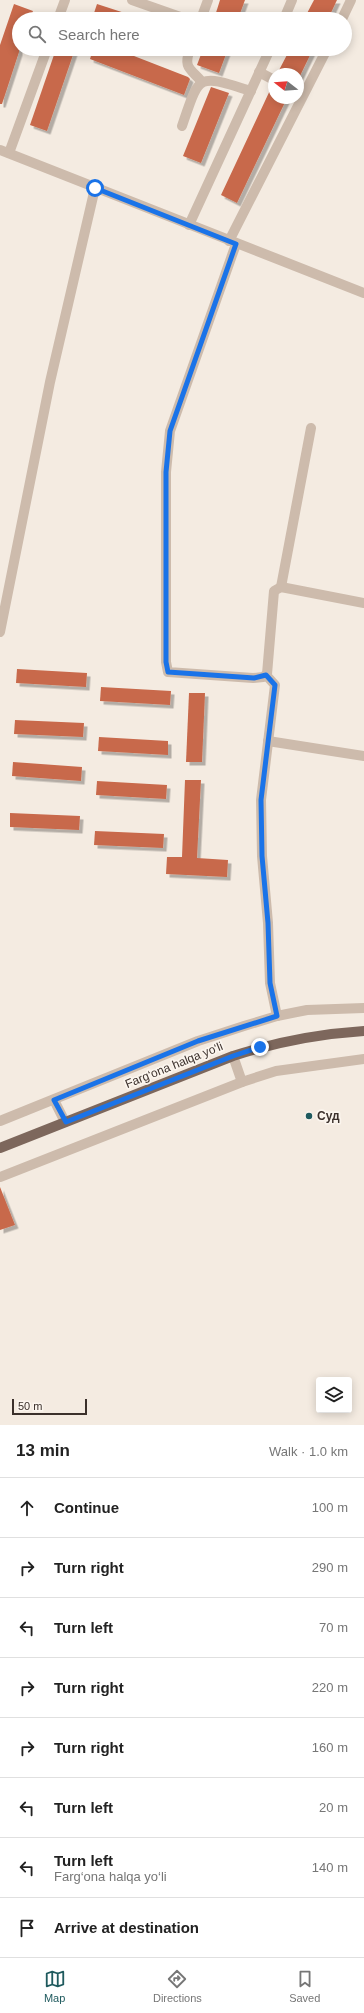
<!DOCTYPE html>
<html lang="en">
<head>
<meta charset="utf-8">
<style>
	:root { --surface:#fff; --page:#f2f2f2; --text:#222; --muted:#767676; --line:#e0e0e0; --accent:#1f5a5e }
	body { margin:0; font-family:Helvetica,sans-serif; background:var(--page); color:var(--text) }
	.controls { position:absolute; right:12px; bottom:12px; display:grid; overflow:hidden; border-radius:4px; box-shadow:0 2px 10px #0003 }
	.controls button { width:36px; height:36px; display:grid; place-items:center; padding:0; border:0; border-bottom:1px solid var(--line); background:var(--surface); color:var(--text); font:20px sans-serif }
	.compass { position:absolute; left:268px; top:68px; width:36px; height:36px; border-radius:50%; background:var(--surface); box-shadow:0 2px 10px #0003; rotate:287deg }
	.scale { position:absolute; left:12px; bottom:10px; width:75px; box-sizing:border-box; padding-left:4px; border:2px solid #3b302b; border-top:0; font-size:11px; line-height:14px; white-space:nowrap; color:#3b302b; -webkit-text-stroke:3px #fbf5ee; paint-order:stroke }
	.stop { position:absolute; width:12px; height:12px; margin:-9px; border:3px solid #1a73e8; border-radius:50%; background:#fff }
	.stop.end { background:#1a73e8; border-color:#fff; box-shadow:0 1px 4px #0008 }
	.list { margin:0; padding:0; list-style:none }
	h2 { display:flex; justify-content:space-between; align-items:center; height:52px; margin:0; padding:0 16px; font-size:17px }
	h2 small { font-size:13px; font-weight:400; color:var(--muted) }
	.list li { display:grid; grid-template-columns:26px 1fr auto; gap:12px; align-items:center; box-sizing:border-box; height:60px; padding:0 16px; border-top:1px solid var(--line) }
	.list b { display:block; font-size:15px; white-space:nowrap }
	.list p { margin:0; font-size:13px; white-space:nowrap; color:var(--muted) }
	.list em { font-size:13px; font-style:normal; color:var(--muted) }
	.icon { flex:none; width:22px; height:22px; fill:none; stroke:currentColor; stroke-width:2; stroke-linecap:round; stroke-linejoin:round }
	.map { position:relative; flex:none; width:364px; height:1425px; overflow:hidden }
	.search { position:absolute; background:var(--surface); box-shadow:0 2px 10px #0003; left:12px; right:12px; top:12px; height:44px; display:flex; align-items:center; gap:10px; box-sizing:border-box; padding:0 14px; border-radius:22px; color:var(--muted); font-size:15px }
	.sheet { height:532px; background:var(--surface) }
	nav { display:flex; justify-content:space-around; align-items:center; box-sizing:border-box; height:56px; border-top:1px solid var(--line); background:var(--surface); font-size:11px; color:var(--muted) }
	nav a { display:grid; justify-items:center; gap:2px }
	nav .on { color:var(--accent) }
	.map>svg:first-child { display:block }
	.building { fill:#c8694b; filter:url(#shadow) }
	.lines { fill:none; stroke-linecap:round; stroke-linejoin:round }
	.minor { stroke:#cdbbac; stroke-width:10 }
	.major { stroke:#7d675c; stroke-width:10 }
	.route { stroke:#1a73e8; stroke-width:5 }
	.poi-dot { fill:#1f5a5e; stroke:#fbf5ee; stroke-width:1.5 }
	.labels { text-anchor:middle; dominant-baseline:central; stroke-width:3.5; stroke-linejoin:round; paint-order:stroke }
	.street-label { font-size:12px; fill:#3b302b; stroke:#fbf5ee }
	.poi-label { font-size:12px; font-weight:bold; fill:#3b302b; stroke:#fbf5ee; text-anchor:start }
</style>
</head>
<body>
<div class="map">
<svg width="364" height="1425" viewBox="0 0 364 1425">
	<defs>
		<filter id="shadow"><feDropShadow dx="3.5" dy="3.5" stdDeviation="0" flood-color="#0004"/></filter>
	</defs>
	<rect width="100%" height="100%" fill="#f4ebe1"/>
	<g class="building">
		<polygon points="220,0 245,0 238,19 214,19"/>
		<polygon points="314,0 337,0 328,19 304,19"/>
		<polygon points="14,4 33,11 30,19 19,19 19,52 2,104 0,104 0,45"/>
		<polygon points="97,4 137,17 136,19 92,19"/>
		<polygon points="56,49 75,49 47,131 30,125"/>
		<polygon points="93,49 116,49 188,77 190,79 184,95 90,59"/>
		<polygon points="203,49 228,49 219,73 197,65"/>
		<polygon points="290,49 313,49 298,80 298,74 277,74"/>
		<polygon points="272,86 274,86 274,98 287,98 237,203 221,195"/>
		<polygon points="211,87 229,93 201,163 183,156"/>
		<polygon points="17,669 87,673 86,687 16,683"/>
		<polygon points="101,687 171,691 170,705 100,701"/>
		<polygon points="189,693 205,693 202,762 186,762"/>
		<polygon points="15,720 84,723 83,737 14,734"/>
		<polygon points="99,737 168,741 168,755 98,751"/>
		<polygon points="13,762 82,767 81,781 12,776"/>
		<polygon points="185,780 201,780 197,858 228,860 227,877 166,874 167,857 182,857"/>
		<polygon points="97,781 167,785 166,799 96,795"/>
		<polygon points="10,813 80,816 79,830 10,827"/>
		<polygon points="95,831 164,834 163,848 94,845"/>
		<polygon points="0,1187 15,1225 0,1230"/>
	</g>
	<g class="lines">
		<g class="minor">
			<polyline points="132,0 186,19"/>
			<polyline points="58,19 65,0"/>
			<polyline points="201,19 208,0"/>
			<polyline points="284,19 292,0"/>
			<polyline points="342,19 351,0"/>
			<path d="M190 49C183 68 190 68 202 82"/>
			<polyline points="259,72 274,80"/>
			<path d="M182 126C200 73 197 74 251 91"/>
			<polyline points="0,150 364,293"/>
			<polyline points="9,153 47,49"/>
			<polyline points="189,225 270,49"/>
			<polyline points="229,241 327,49"/>
			<polyline points="236,244 170,431 166,472 166,662 168,672 253,678 263,677 267,674 274,591 281,587 364,603"/>
			<polyline points="281,587 311,428"/>
			<polyline points="0,632 50,382 95,188"/>
			<polyline points="266,675 275,685 261,800 262,856 268,923 270,983 277,1016"/>
			<polyline points="268,741 364,756"/>
			<polyline points="233,1056 242,1082"/>
			<polyline points="54,1100 65,1122"/>
			<polyline points="0,1121 198,1041 244,1026 277,1016 307,1010 364,1008"/>
			<polyline points="0,1177 242,1082 276,1071 364,1059"/>
		</g>
		<path class="major" d="M0 1148 233 1056C276 1042 319 1034 364 1031"/>
	</g>
	<g class="lines">
		<polyline class="route" points="95,188 236,244 170,431 166,472 166,662 168,672 254,678 266,675 275,685 261,800 262,856 268,923 270,983 277,1016 198,1041 54,1100 66,1122 233,1056 260,1047"/>
	</g>
	<circle class="poi-dot" cx="309" cy="1116" r="4"/>
	<g class="labels">
		<g class="street-label">
			<text transform="translate(174 1065) rotate(-22)">Farg‘ona halqa yo‘li</text>
		</g>
		<g class="poi-label">
			<text x="317" y="1116">Суд</text>
		</g>
	</g>
</svg>
<div class="controls">
<button><svg class="icon" aria-label="layers" viewBox="0 0 24 24"><path d="M12 4l9 5-9 5-9-5zM3 14l9 5 9-5"/></svg></button>
</div>
<svg class="compass" viewBox="-18 -18 36 36"><path d="M0-13l5 13h-10z" fill="#e53935"/><path d="M0 13l5-13h-10z" fill="#767676"/></svg>
<div class="scale">50 m</div>
<div class="stop" style="left:95px;top:188px"></div>
<div class="stop end" style="left:260px;top:1047px"></div>
<div class="search"><svg class="icon" aria-label="search" viewBox="0 0 24 24"><circle cx="10" cy="10" r="6"/><path d="M15 15l6 6"/></svg>Search here</div>
</div>
<section class="sheet">
<h2>13 min<small>Walk · 1.0 km</small></h2>
<ul class="list">
<li><svg class="icon" aria-label="ahead" viewBox="0 0 24 24"><path d="M12 20V5M6 11l6-6 6 6"/></svg><div><b>Continue</b></div><em>100 m</em></li>
<li><svg class="icon" aria-label="right" viewBox="0 0 24 24"><path d="M7 20v-9h11M14 6l5 5-5 5"/></svg><div><b>Turn right</b></div><em>290 m</em></li>
<li><svg class="icon" aria-label="left" viewBox="0 0 24 24"><path d="M17 20v-9H6M10 6l-5 5 5 5"/></svg><div><b>Turn left</b></div><em>70 m</em></li>
<li><svg class="icon" aria-label="right" viewBox="0 0 24 24"><path d="M7 20v-9h11M14 6l5 5-5 5"/></svg><div><b>Turn right</b></div><em>220 m</em></li>
<li><svg class="icon" aria-label="right" viewBox="0 0 24 24"><path d="M7 20v-9h11M14 6l5 5-5 5"/></svg><div><b>Turn right</b></div><em>160 m</em></li>
<li><svg class="icon" aria-label="left" viewBox="0 0 24 24"><path d="M17 20v-9H6M10 6l-5 5 5 5"/></svg><div><b>Turn left</b></div><em>20 m</em></li>
<li><svg class="icon" aria-label="left" viewBox="0 0 24 24"><path d="M17 20v-9H6M10 6l-5 5 5 5"/></svg><div><b>Turn left</b><p>Farg‘ona halqa yo‘li</p></div><em>140 m</em></li>
<li><svg class="icon" aria-label="arrive" viewBox="0 0 24 24"><path d="M6 21V4h12l-3 4 3 4H6"/></svg><div><b>Arrive at destination</b></div></li>
</ul>
</section>
<nav>
<a class="on"><svg class="icon" aria-label="map" viewBox="0 0 24 24"><path d="M3 6l6-2 6 2 6-2v14l-6 2-6-2-6 2zM9 4v14M15 6v14"/></svg>Map</a>
<a><svg class="icon" aria-label="directions" viewBox="0 0 24 24"><path d="M12 3l9 9-9 9-9-9zM9 14v-3h6M13 9l2 2-2 2"/></svg>Directions</a>
<a><svg class="icon" aria-label="saved" viewBox="0 0 24 24"><path d="M7 4h10v16l-5-4-5 4z"/></svg>Saved</a>
</nav>
</body>
</html>
